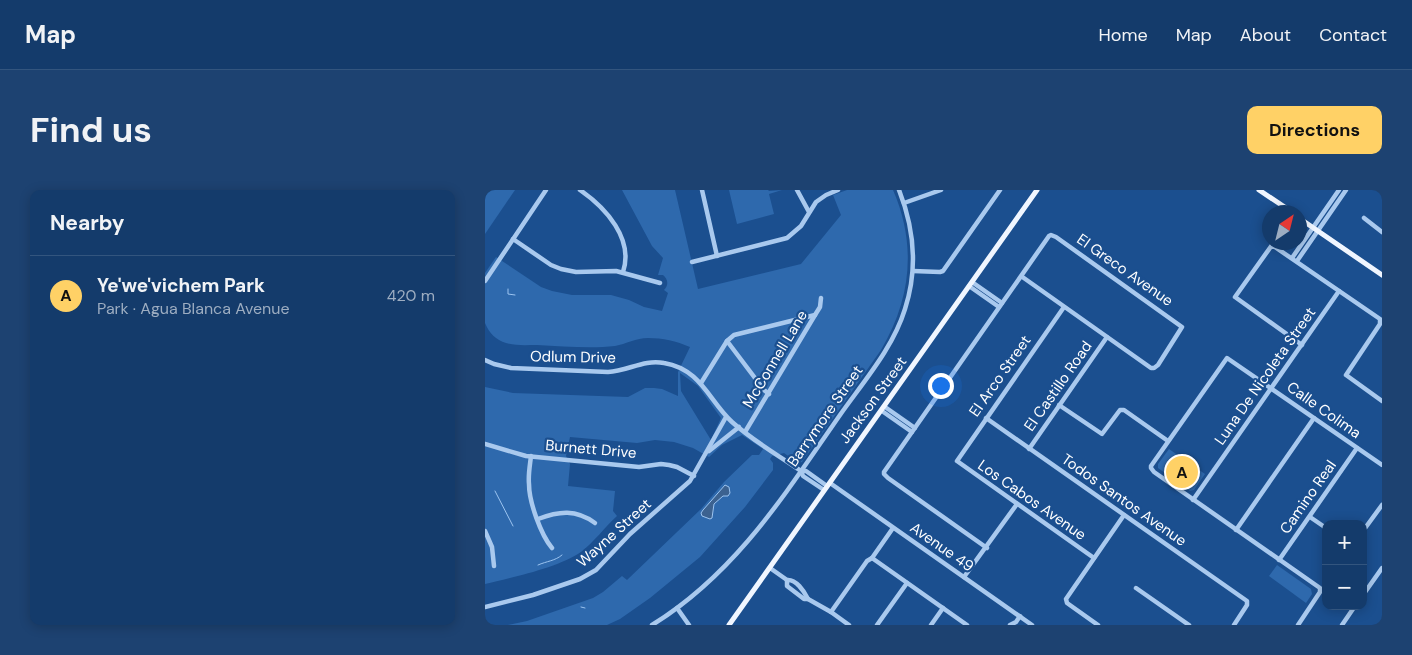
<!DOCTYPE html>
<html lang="en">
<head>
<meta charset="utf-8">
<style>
	:root { --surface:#143b6b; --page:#1d4271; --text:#f1f3f6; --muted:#9dadc1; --line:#33557e; --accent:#ffd166 }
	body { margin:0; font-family:"DM Sans",sans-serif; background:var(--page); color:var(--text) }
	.controls { position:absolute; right:15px; bottom:15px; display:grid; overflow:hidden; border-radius:10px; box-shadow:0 2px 12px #0003 }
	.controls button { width:45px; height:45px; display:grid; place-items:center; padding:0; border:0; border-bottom:1px solid var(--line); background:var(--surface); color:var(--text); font:25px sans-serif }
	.compass { position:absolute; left:777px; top:15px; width:45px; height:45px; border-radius:50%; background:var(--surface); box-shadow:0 2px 12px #0003; rotate:35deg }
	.you { position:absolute; left:455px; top:195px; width:18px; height:18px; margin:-12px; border:4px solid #fff; border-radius:50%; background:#1a73e8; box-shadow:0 0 0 8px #1a73e833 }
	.badge { display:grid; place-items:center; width:32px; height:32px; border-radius:50%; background:var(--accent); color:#111; font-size:16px; font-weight:700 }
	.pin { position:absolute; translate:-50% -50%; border:2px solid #fff; box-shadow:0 1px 5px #0006 }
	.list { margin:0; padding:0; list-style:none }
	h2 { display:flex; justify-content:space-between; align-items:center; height:65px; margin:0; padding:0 20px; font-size:21px }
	h2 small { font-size:16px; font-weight:400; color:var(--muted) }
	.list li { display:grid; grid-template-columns:32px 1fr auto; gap:15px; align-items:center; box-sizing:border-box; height:80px; padding:0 20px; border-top:1px solid var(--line) }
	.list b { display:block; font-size:19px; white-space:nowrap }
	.list p { margin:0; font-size:16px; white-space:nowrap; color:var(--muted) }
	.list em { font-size:16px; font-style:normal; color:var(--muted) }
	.map { position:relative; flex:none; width:897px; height:435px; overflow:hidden; border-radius:10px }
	header { display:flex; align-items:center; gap:30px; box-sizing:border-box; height:70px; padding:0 25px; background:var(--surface); border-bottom:1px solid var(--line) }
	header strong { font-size:24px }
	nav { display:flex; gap:28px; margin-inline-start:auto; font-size:18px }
	.intro { display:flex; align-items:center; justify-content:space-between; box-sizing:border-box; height:120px; padding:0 30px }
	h1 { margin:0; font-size:35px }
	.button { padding:12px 22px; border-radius:10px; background:var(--accent); color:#111; font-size:18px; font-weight:700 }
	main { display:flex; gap:30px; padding:0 30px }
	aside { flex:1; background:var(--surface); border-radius:10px; box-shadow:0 2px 12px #0003 }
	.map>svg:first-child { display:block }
	.green { fill:#2e69ad; fill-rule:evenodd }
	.water { fill:#3c6290; stroke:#9cc4f0 }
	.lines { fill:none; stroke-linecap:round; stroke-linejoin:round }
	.stream { stroke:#9cc4f0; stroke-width:1 }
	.minor { stroke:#a9c9ee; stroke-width:4.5 }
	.major { stroke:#f0f6ff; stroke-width:5 }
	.labels { text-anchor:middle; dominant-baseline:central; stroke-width:4.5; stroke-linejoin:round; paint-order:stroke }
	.street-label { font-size:15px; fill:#fff; stroke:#1b4f8f }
</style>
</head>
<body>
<header>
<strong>Map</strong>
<nav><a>Home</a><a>Map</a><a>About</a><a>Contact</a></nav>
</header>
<div class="intro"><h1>Find us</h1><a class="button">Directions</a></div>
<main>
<aside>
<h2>Nearby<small></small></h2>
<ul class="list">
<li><span class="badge">A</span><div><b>Ye'we'vichem Park</b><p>Park · Agua Blanca Avenue</p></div><em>420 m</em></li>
</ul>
</aside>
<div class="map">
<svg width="897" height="435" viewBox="0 0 897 435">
	<rect width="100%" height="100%" fill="#1b4f8f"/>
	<g class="green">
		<polygon points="0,0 30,0 0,44"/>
		<path d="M137 0H190L213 99 316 74 356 25 348 5 362 0H408C432 55 426 109 396 160L317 272 313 273 299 263 287 266 285 269 288 273V280L260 317 215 367 165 408 135 429 122 435H23L42 431 108 408 118 402 137 386 142 390 216 319 239 292 267 265H274L278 259 257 245 237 255 224 267 208 258 189 252 170 250 152 253 85 247 81 266 85 274 83 296 130 301 128 321 132 326C120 337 109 352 96 362 75 377 26 388 0 394V197L28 203 143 207 160 198H169L177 199 193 206V182L205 157C191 151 178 148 163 148 151 148 141 154 130 156 105 159 77 156 52 155 42 155 31 156 21 153 11 150 4 143 0 133V83L11 67 56 97 67 101 87 105H126L144 110 159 117 177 121 183 103 179 100C184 95 183 89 178 85H173L178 68 167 56ZM195 183 213 196 236 228 226 250 196 201Z"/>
		<polygon points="244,0 283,0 284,1 297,0 284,4 289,24 252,34"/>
		<polygon points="684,259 720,284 709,300 705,301 673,278 673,274"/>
		<polygon points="792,375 826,399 827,404 821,413 784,386"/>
	</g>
	<polygon class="water" points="240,295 244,297 245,303 243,306 238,306 229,314 227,328 225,329 217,326 216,323 218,320"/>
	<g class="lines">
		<g class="stream">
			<polyline points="23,99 23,104 30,105"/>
			<polyline points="10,301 28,336"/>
			<path d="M53 375C62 371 70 371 77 365"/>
			<polyline points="96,417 100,418"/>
		</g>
		<g class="minor">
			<path d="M95 0C121 18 149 49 138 82"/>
			<polyline points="217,0 232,66"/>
			<polyline points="312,0 324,22"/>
			<polyline points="419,13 456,0"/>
			<polyline points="879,28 897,42"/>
			<polyline points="28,49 66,75 76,79 91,82 131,81 175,93"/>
			<polyline points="807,68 854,0"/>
			<polyline points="812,71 861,0"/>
			<polyline points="207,72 302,48 316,36 331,12 341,5 353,0"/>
			<polyline points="428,81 455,82 458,81 515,0"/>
			<polyline points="0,91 61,0"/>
			<polyline points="487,92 517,113"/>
			<polyline points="484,96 514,117"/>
			<polyline points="579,117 472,271 609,368"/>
			<polyline points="242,151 279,200 284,204"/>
			<polyline points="817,155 750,107 787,55 895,129 895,134 861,185 897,211"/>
			<path d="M0 170 9 174 26 178 123 182C143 181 159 169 179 173 216 179 224 211 247 232 268 251 293 265 316 281H321L342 296"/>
			<polyline points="216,193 242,151 249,145 330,125"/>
			<polyline points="574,215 617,244 635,220 639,220 683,251"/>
			<polyline points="400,217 430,238"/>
			<polyline points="397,221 427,242"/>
			<polyline points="501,228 762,411 762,415 749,435"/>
			<polyline points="260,242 330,125 335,117 336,108"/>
			<polyline points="0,254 41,266 154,277 176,274 184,275 192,277 209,286"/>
			<polyline points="544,259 622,147"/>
			<polyline points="224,261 254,237"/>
			<path d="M46 266C45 275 43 285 44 294 44 312 56 345 67 358"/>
			<polyline points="316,281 318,286 339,300"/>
			<polyline points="345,293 547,435"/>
			<polyline points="708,310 854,101"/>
			<polyline points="825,327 841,338"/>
			<path d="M53 329C74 321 91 319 110 333"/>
			<polyline points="408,338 387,368 482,435"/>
			<polyline points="751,340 829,228"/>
			<polyline points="0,341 7,357 9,376"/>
			<polyline points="878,341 897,315"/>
			<polyline points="502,358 403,288 399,284 399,282 564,46 566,45 571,47 697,137 673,175 669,178 666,178 536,86"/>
			<polyline points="794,370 872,258"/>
			<path d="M285 378 302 390C311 389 319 401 323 409"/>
			<polyline points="479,387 532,314"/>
			<polyline points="302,390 302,396 319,409 323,409 346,422"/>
			<polyline points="651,398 704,435"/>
			<polyline points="878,405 897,378"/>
			<polyline points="0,417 48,405 95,389 111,380 145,344 205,291 241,227"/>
			<polyline points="192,418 204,435"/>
			<path d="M167 435C251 383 300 304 355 225 379 191 408 158 420 119 433 79 429 38 414 0"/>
			<polyline points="364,435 346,422 382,371 387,368"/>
			<polyline points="392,435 422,393"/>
			<polyline points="446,435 458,418"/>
			<polyline points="525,435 531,432 535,426"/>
			<polyline points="613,435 582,413 581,409 639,325"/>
			<polyline points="813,435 835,402 835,398 669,282 666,278 666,276 742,168 897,275"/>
			<polyline points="857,435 870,416"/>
		</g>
		<g class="major">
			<polyline points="774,0 807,22"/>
			<polyline points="814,28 897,85"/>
			<polyline points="244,435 552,0"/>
		</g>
	</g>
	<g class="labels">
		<g class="street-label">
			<text transform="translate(640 80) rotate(35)">El Greco Avenue</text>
			<text transform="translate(88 167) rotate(1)">Odlum Drive</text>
			<text transform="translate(290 169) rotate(-59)">McConnell Lane</text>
			<text transform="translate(515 186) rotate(-55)">El Arco Street</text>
			<text transform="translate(780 186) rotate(-55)">Luna De Nicoleta Street</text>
			<text transform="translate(573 196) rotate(-55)">El Castillo Road</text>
			<text transform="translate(388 210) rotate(-54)">Jackson Street</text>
			<text transform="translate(839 220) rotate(35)">Calle Colima</text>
			<text transform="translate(340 226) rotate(-55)">Barrymore Street</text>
			<text transform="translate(106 259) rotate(5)">Burnett Drive</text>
			<text transform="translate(823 307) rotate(-55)">Camino Real</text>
			<text transform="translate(547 310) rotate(35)">Los Cabos Avenue</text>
			<text transform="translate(639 310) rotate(35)">Todos Santos Avenue</text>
			<text transform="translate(129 343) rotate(-42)">Wayne Street</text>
			<text transform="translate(457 357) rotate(35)">Avenue 49</text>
		</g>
	</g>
</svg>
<div class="controls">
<button>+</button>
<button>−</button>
</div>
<svg class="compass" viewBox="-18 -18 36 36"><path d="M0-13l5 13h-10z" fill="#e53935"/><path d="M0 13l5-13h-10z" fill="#9dadc1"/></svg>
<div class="you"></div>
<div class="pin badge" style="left:697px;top:282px">A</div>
</div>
</main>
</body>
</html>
